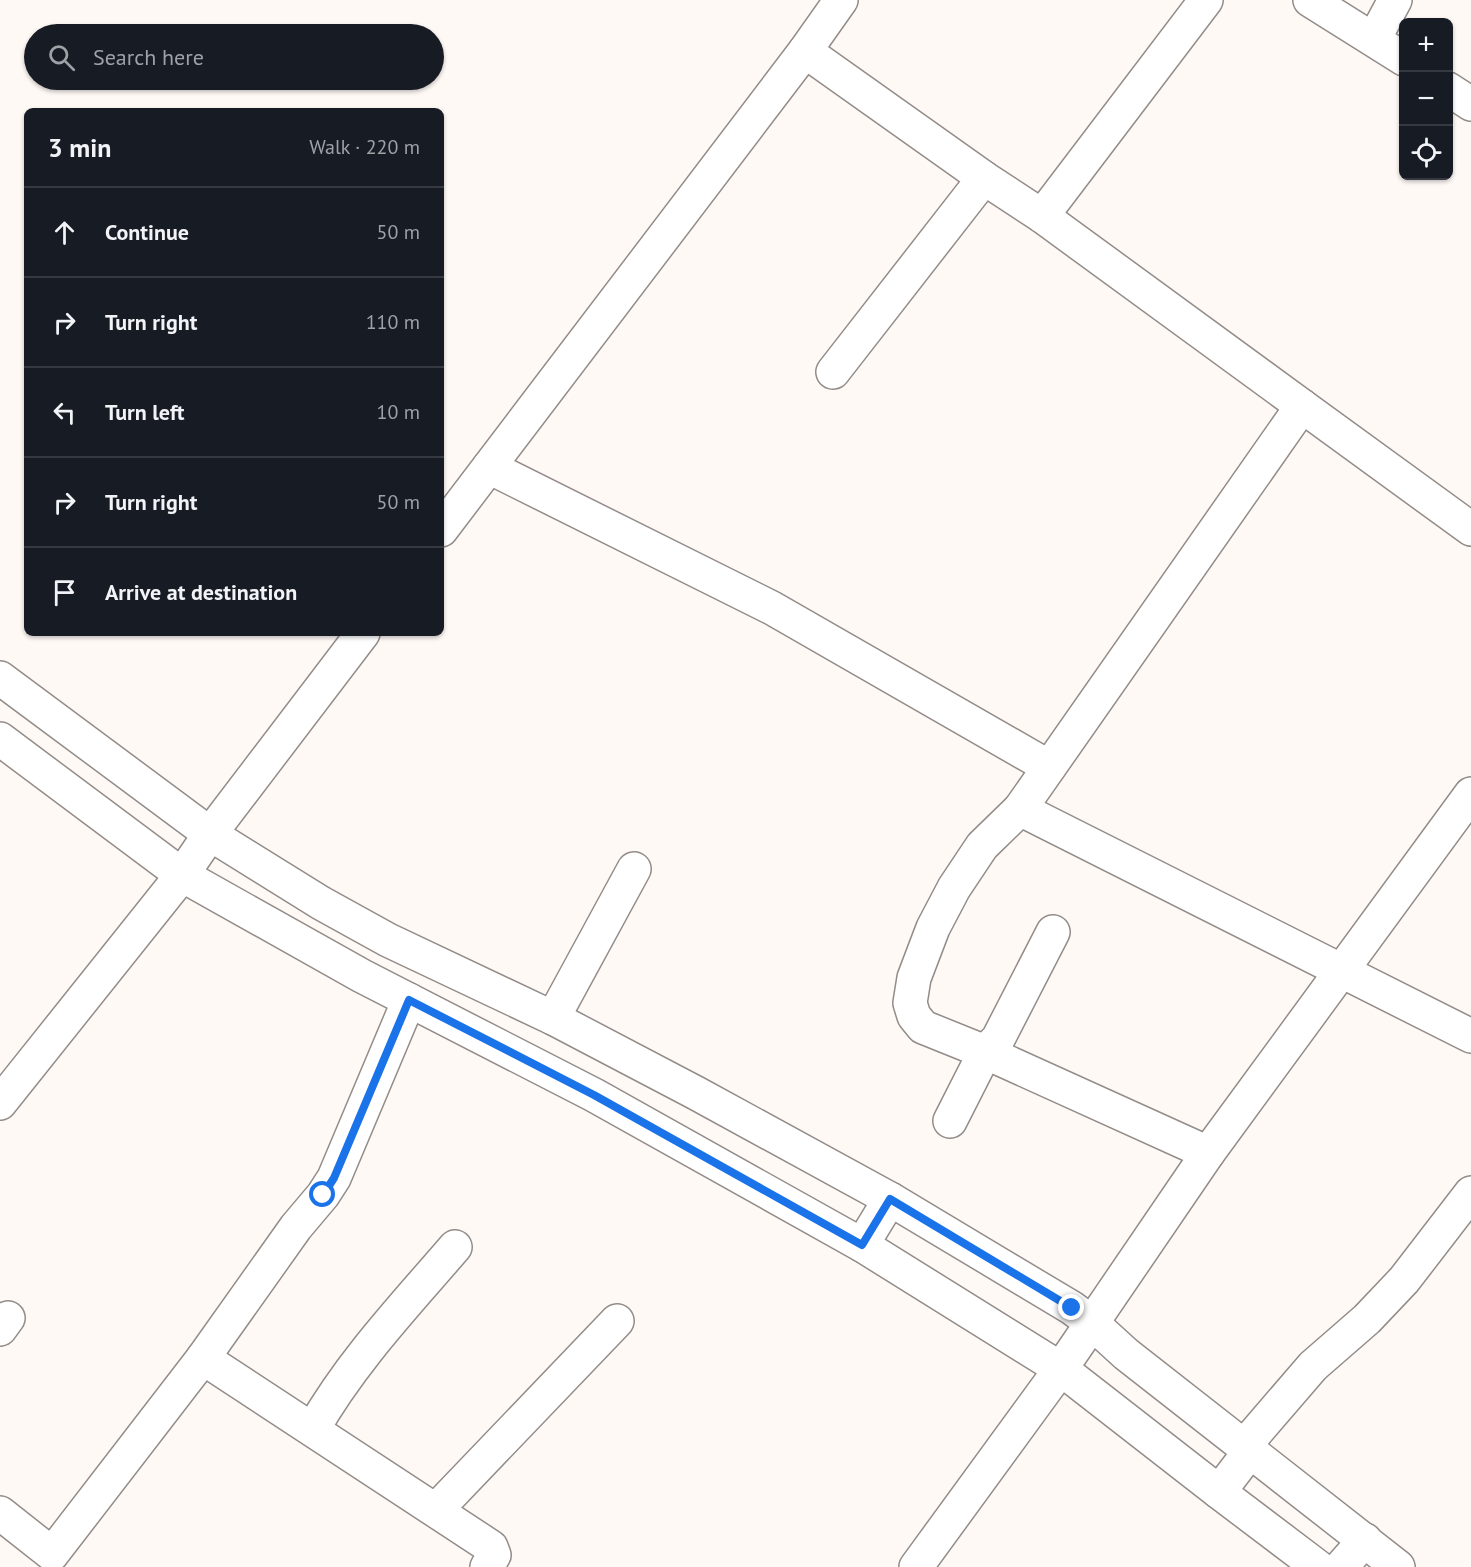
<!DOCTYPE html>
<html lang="en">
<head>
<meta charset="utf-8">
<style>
	:root { --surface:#171b24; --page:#242831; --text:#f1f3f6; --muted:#9ea1a6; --line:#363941 }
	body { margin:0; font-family:"PT Sans",sans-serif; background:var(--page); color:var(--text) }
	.controls { position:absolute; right:18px; top:18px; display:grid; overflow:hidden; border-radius:9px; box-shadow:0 2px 4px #0004 }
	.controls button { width:54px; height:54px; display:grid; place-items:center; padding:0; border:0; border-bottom:2px solid var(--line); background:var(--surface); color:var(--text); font:30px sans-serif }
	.stop { position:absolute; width:18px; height:18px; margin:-14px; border:4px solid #1a73e8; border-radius:50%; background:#fff }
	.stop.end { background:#1a73e8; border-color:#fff; box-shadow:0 2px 6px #0008 }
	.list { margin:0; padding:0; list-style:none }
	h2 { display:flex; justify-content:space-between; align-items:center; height:78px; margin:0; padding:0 24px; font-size:26px }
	h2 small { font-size:20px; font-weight:400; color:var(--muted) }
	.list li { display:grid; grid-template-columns:39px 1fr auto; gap:18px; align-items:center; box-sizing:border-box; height:90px; padding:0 24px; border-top:2px solid var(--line) }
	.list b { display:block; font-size:22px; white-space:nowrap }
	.list em { font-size:20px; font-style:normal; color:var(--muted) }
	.icon { flex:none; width:33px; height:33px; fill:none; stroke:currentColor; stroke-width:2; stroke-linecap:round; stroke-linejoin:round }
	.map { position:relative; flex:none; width:1471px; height:1567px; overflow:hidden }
	.search { position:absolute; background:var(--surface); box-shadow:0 2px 4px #0004; left:24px; top:24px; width:420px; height:66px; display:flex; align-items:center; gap:15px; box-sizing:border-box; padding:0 21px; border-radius:33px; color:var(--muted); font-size:22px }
	.panel { position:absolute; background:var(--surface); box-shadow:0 2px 4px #0004; left:24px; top:108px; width:420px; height:528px; border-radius:9px }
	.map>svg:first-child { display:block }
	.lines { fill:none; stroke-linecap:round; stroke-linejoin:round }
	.minor-casing { stroke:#938c89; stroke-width:36 }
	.minor { stroke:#fff; stroke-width:33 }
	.route { stroke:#1a73e8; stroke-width:8 }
</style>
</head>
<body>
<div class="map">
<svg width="1471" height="1567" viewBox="0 0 1471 1567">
	<rect width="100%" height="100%" fill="#fff9f6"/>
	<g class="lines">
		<defs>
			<g id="minor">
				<polyline points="1310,0 1404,59"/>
				<polyline points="1374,39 1395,0"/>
				<polyline points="805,51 984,178 1042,216 1302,406"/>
				<polyline points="1448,89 1471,104"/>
				<polyline points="1042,216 1206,0"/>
				<polyline points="833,372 984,178"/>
				<polyline points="489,467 772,608 1049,767"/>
				<polyline points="441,530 805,51 841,0"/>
				<polyline points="0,678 210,834 321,903 388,940 553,1018 696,1093 890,1199 1072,1308 1092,1323 1126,1354 1398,1567"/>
				<polyline points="0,739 182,875 362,976 594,1095 862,1245 1061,1369 1219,1492 1318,1567"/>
				<polyline points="1020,809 1302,406 1471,529"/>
				<polyline points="553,1018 634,869"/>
				<polyline points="0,1103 182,875 210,834 363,633"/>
				<polyline points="950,1121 985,1052 998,1039 1053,932"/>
				<polyline points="1208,1153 985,1052 923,1027 914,1016 910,1003 914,978 933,928 954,888 982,846 1020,809 1471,1036"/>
				<polyline points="862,1245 890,1199"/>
				<polyline points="0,1329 8,1318"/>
				<polyline points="203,1358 491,1547 494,1555 487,1567"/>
				<path d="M313 1429C351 1362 405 1305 455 1247"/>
				<polyline points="1245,1445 1313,1366 1367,1319 1404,1280 1471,1193"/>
				<polyline points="1219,1492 1251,1450"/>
				<polyline points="436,1510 617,1321"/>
				<polyline points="0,1513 52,1554 203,1358 296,1227 323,1195 334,1178 409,1000"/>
				<polyline points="916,1567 1062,1367 1208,1153 1471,794"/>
				<polyline points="1341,1567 1365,1540"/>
			</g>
		</defs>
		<use href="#minor" class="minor-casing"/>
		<use href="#minor" class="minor"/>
	</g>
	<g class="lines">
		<polyline class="route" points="323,1195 334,1178 409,1000 594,1095 862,1245 890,1199 1072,1308"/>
	</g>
</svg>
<div class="controls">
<button>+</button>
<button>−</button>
<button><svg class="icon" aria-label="locate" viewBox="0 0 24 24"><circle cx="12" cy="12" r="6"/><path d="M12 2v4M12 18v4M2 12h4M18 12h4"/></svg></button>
</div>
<div class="stop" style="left:323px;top:1195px"></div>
<div class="stop end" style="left:1072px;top:1308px"></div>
<div class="search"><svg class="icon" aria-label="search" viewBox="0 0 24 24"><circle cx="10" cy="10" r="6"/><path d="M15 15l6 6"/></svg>Search here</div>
<section class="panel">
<h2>3 min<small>Walk · 220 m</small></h2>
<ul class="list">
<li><svg class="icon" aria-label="ahead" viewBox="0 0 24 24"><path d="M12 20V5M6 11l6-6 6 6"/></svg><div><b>Continue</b></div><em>50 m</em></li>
<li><svg class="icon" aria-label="right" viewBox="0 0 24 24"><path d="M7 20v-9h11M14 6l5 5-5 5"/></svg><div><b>Turn right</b></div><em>110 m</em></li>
<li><svg class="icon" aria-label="left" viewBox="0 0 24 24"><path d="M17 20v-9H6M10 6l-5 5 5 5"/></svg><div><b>Turn left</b></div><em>10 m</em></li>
<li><svg class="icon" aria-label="right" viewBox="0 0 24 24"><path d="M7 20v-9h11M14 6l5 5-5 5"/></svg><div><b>Turn right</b></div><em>50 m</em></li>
<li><svg class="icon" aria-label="arrive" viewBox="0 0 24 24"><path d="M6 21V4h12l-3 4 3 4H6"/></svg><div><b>Arrive at destination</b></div></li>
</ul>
</section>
</div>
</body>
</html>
